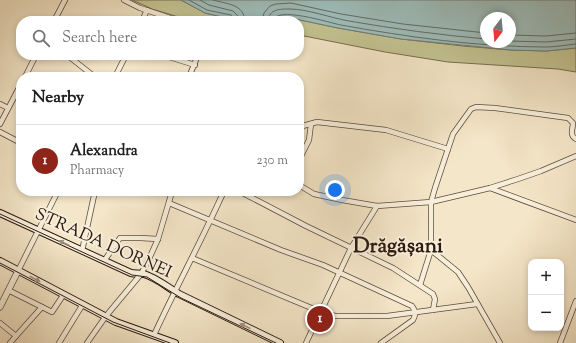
<!DOCTYPE html>
<html lang="en">
<head>
<meta charset="utf-8">
<style>
	:root { --surface:#fff; --page:#f2f2f2; --text:#202124; --muted:#757577; --line:#e0e0e0; --accent:#8f2418 }
	body { margin:0; font-family:"Sorts Mill Goudy",serif; background:var(--page); color:var(--text) }
	.controls { position:absolute; right:12px; bottom:12px; display:grid; overflow:hidden; border-radius:8px; box-shadow:0 2px 6px #0003 }
	.controls button { width:36px; height:36px; display:grid; place-items:center; padding:0; border:0; border-bottom:1px solid var(--line); background:var(--surface); color:var(--text); font:20px sans-serif }
	.compass { position:absolute; left:480px; top:12px; width:36px; height:36px; border-radius:50%; background:var(--surface); box-shadow:0 2px 6px #0003; rotate:196deg }
	.you { position:absolute; left:335px; top:190px; width:14px; height:14px; margin:-10px; border:3px solid #fff; border-radius:50%; background:#1a73e8; box-shadow:0 0 0 6px #1a73e833 }
	.badge { display:grid; place-items:center; width:26px; height:26px; border-radius:50%; background:var(--accent); color:#fff; font-size:13px; font-weight:700 }
	.pin { position:absolute; translate:-50% -50%; border:2px solid #fff; box-shadow:0 1px 4px #0006 }
	.list { margin:0; padding:0; list-style:none }
	h2 { display:flex; justify-content:space-between; align-items:center; height:52px; margin:0; padding:0 16px; font-size:17px }
	h2 small { font-size:13px; font-weight:400; color:var(--muted) }
	.list li { display:grid; grid-template-columns:26px 1fr auto; gap:12px; align-items:center; box-sizing:border-box; height:72px; padding:0 16px; border-top:1px solid var(--line) }
	.list b { display:block; font-size:15px; white-space:nowrap }
	.list p { margin:0; font-size:13px; white-space:nowrap; color:var(--muted) }
	.list em { font-size:13px; font-style:normal; color:var(--muted) }
	.icon { flex:none; width:22px; height:22px; fill:none; stroke:currentColor; stroke-width:2; stroke-linecap:round; stroke-linejoin:round }
	.map { position:relative; flex:none; width:576px; height:343px; overflow:hidden }
	.search { position:absolute; background:var(--surface); box-shadow:0 2px 6px #0003; left:16px; top:16px; width:288px; height:44px; display:flex; align-items:center; gap:10px; box-sizing:border-box; padding:0 14px; border-radius:16px; color:var(--muted); font-size:15px }
	.panel { position:absolute; background:var(--surface); box-shadow:0 2px 6px #0003; left:16px; top:72px; width:288px; height:124px; border-radius:16px }
	.map>svg:first-child { display:block }
	.green { fill:#c3c391; stroke:#776e50 }
	.water { fill:#9ebebc; stroke:#707c77; fill-rule:evenodd }
	.lines { fill:none; stroke-linecap:round; stroke-linejoin:round }
	.shore { stroke:#646c66; stroke-width:1 }
	.minor-casing { stroke:#5d4c3d; stroke-width:6 }
	.tertiary-casing { stroke:#5d4c3d; stroke-width:7 }
	.secondary-casing { stroke:#2b190f; stroke-width:8 }
	.minor { stroke:#f8efdb; stroke-width:4.5 }
	.tertiary { stroke:#f8efdb; stroke-width:5.5 }
	.secondary { stroke:#f8efdb; stroke-width:6 }
	.tram { stroke:#2b190f; stroke-width:1 }
	.oneway { fill:#9c8f7f }
	.labels { text-anchor:middle; dominant-baseline:central; stroke-width:4; stroke-linejoin:round; paint-order:stroke }
	.street-label { font-size:17px; fill:#2b190f; stroke:#f8efdb }
	.district-label { font-size:21px; font-weight:bold; fill:#2b190f; stroke:#f8efdb }
</style>
</head>
<body>
<div class="map">
<svg width="576" height="343" viewBox="0 0 576 343">
	<rect width="100%" height="100%" fill="#f4e6c8"/>
	<filter id="stains"><feTurbulence type="fractalNoise" baseFrequency=".005" numOctaves="4"/><feColorMatrix values="0 0 0 0 .2 0 0 0 0 .09 0 0 0 0 .02 0 0 0 .5 -.17"/></filter>
	<radialGradient id="worn" r=".72"><stop offset=".6" stop-color="#630" stop-opacity="0"/><stop offset="1" stop-color="#630" stop-opacity=".3"/></radialGradient>
	<polygon class="green" points="132,0 181,0 205,13 235,20 291,18 338,28 401,39 463,46 511,50 546,51 576,48 576,72 558,69 448,62 385,52 299,35 299,21 192,21 152,9"/>
	<path class="water" d="M181 0H576V48L546 51 511 50 401 39 338 28 291 18 235 20 205 13ZM486 18H510V42H486Z"/>
	<g class="lines">
		<g class="shore">
			<polyline points="189,0 207,10 231,15 233,18 233,21"/>
			<polyline points="200,0 209,5 233,11 238,16 239,21"/>
			<path d="M213 0C227 4 244 4 245 21"/>
			<polyline points="262,21 264,13 270,6 276,4 291,3 341,14 403,24 486,33"/>
			<path d="M268 21C269 9 280 9 289 9 308 9 331 18 349 21 395 29 440 35 486 39"/>
			<path d="M273 21C275 5 330 23 341 25 408 37 477 47 546 47 556 47 566 45 576 44"/>
			<polyline points="510,35 546,36 576,33"/>
			<polyline points="510,41 546,42 576,39"/>
		</g>
		<defs>
			<g id="minor">
				<polyline points="124,0 140,8 179,21"/>
				<polyline points="54,21 65,0"/>
				<polyline points="142,21 147,10"/>
				<polyline points="67,55 95,77"/>
				<polyline points="163,55 195,65"/>
				<polyline points="25,77 36,55"/>
				<polyline points="115,77 126,55"/>
				<polyline points="189,77 198,55"/>
				<polyline points="0,104 8,108"/>
				<polyline points="0,124 21,84"/>
				<polyline points="299,127 317,122 386,130 448,149"/>
				<polyline points="0,132 21,143"/>
				<polyline points="299,160 309,140 311,124"/>
				<polyline points="21,174 21,176"/>
				<polyline points="299,185 314,194 342,200 377,206 431,202 490,188 518,179 541,171 576,156"/>
				<polyline points="490,188 576,220"/>
				<polyline points="239,191 306,226 393,268 433,294 435,299 433,310"/>
				<path d="M169 203 281 250 323 265 412 306C416 311 416 315 413 320L381 343"/>
				<polyline points="431,250 458,272 468,287 500,343"/>
				<polyline points="82,251 95,191"/>
				<polyline points="192,258 321,312 335,316 387,316 477,304"/>
				<polyline points="104,261 120,238 140,238 158,239"/>
				<polyline points="18,271 58,191"/>
				<path d="M420 285 431 250V202L435 188 453 134 471 109 476 107 495 108 568 118 573 123C573 129 569 135 576 139"/>
				<polyline points="8,290 42,307 16,336"/>
				<polyline points="42,307 52,312 64,294"/>
				<polyline points="0,323 16,336 10,343"/>
				<path d="M154 335C176 287 202 240 224 191"/>
				<polyline points="59,343 83,304"/>
				<polyline points="87,343 106,316 141,274 149,259 158,239 171,195 174,191"/>
				<polyline points="306,343 351,248 377,206"/>
				<polyline points="560,343 576,301"/>
			</g>
			<polyline id="tertiary" points="0,307 18,271"/>
			<g id="secondary">
				<path d="M0 213 131 273C135 274 139 273 144 274 157 278 167 287 179 294L280 343"/>
				<polyline points="0,261 116,322 175,343"/>
			</g>
		</defs>
		<use href="#minor" class="minor-casing"/>
		<use href="#tertiary" class="tertiary-casing"/>
		<use href="#secondary" class="secondary-casing"/>
		<use href="#minor" class="minor"/>
		<use href="#tertiary" class="tertiary"/>
		<use href="#secondary" class="secondary"/>
		<g class="tram">
			<polyline points="0,214 132,275 147,277 181,298 276,343"/>
			<polyline points="0,263 113,322 170,343"/>
		</g>
	</g>
	<defs><path id="oneway-solid" d="M-6-.8H1V-3.2L6.5 0L1 3.2V.8H-6Z"/></defs>
	<g class="oneway">
		<use href="#oneway-solid" transform="translate(64 243) rotate(-155)"/>
		<use href="#oneway-solid" transform="translate(35 279) rotate(27)"/>
		<use href="#oneway-solid" transform="translate(245 326) rotate(-154)"/>
	</g>
	<g class="labels">
		<g class="street-label">
			<text transform="translate(103 244) rotate(24)">STRADA DORNEI</text>
		</g>
		<g class="district-label">
			<text x="398" y="247">Drăgășani</text>
		</g>
	</g>
	<rect width="100%" height="100%" filter="url(#stains)"/>
	<rect width="100%" height="100%" fill="url(#worn)"/>
</svg>
<div class="controls">
<button>+</button>
<button>−</button>
</div>
<svg class="compass" viewBox="-18 -18 36 36"><path d="M0-13l5 13h-10z" fill="#e53935"/><path d="M0 13l5-13h-10z" fill="#757577"/></svg>
<div class="you"></div>
<div class="pin badge" style="left:320px;top:319px">1</div>
<div class="search"><svg class="icon" aria-label="search" viewBox="0 0 24 24"><circle cx="10" cy="10" r="6"/><path d="M15 15l6 6"/></svg>Search here</div>
<section class="panel">
<h2>Nearby<small></small></h2>
<ul class="list">
<li><span class="badge">1</span><div><b>Alexandra</b><p>Pharmacy</p></div><em>230 m</em></li>
</ul>
</section>
</div>
</body>
</html>
